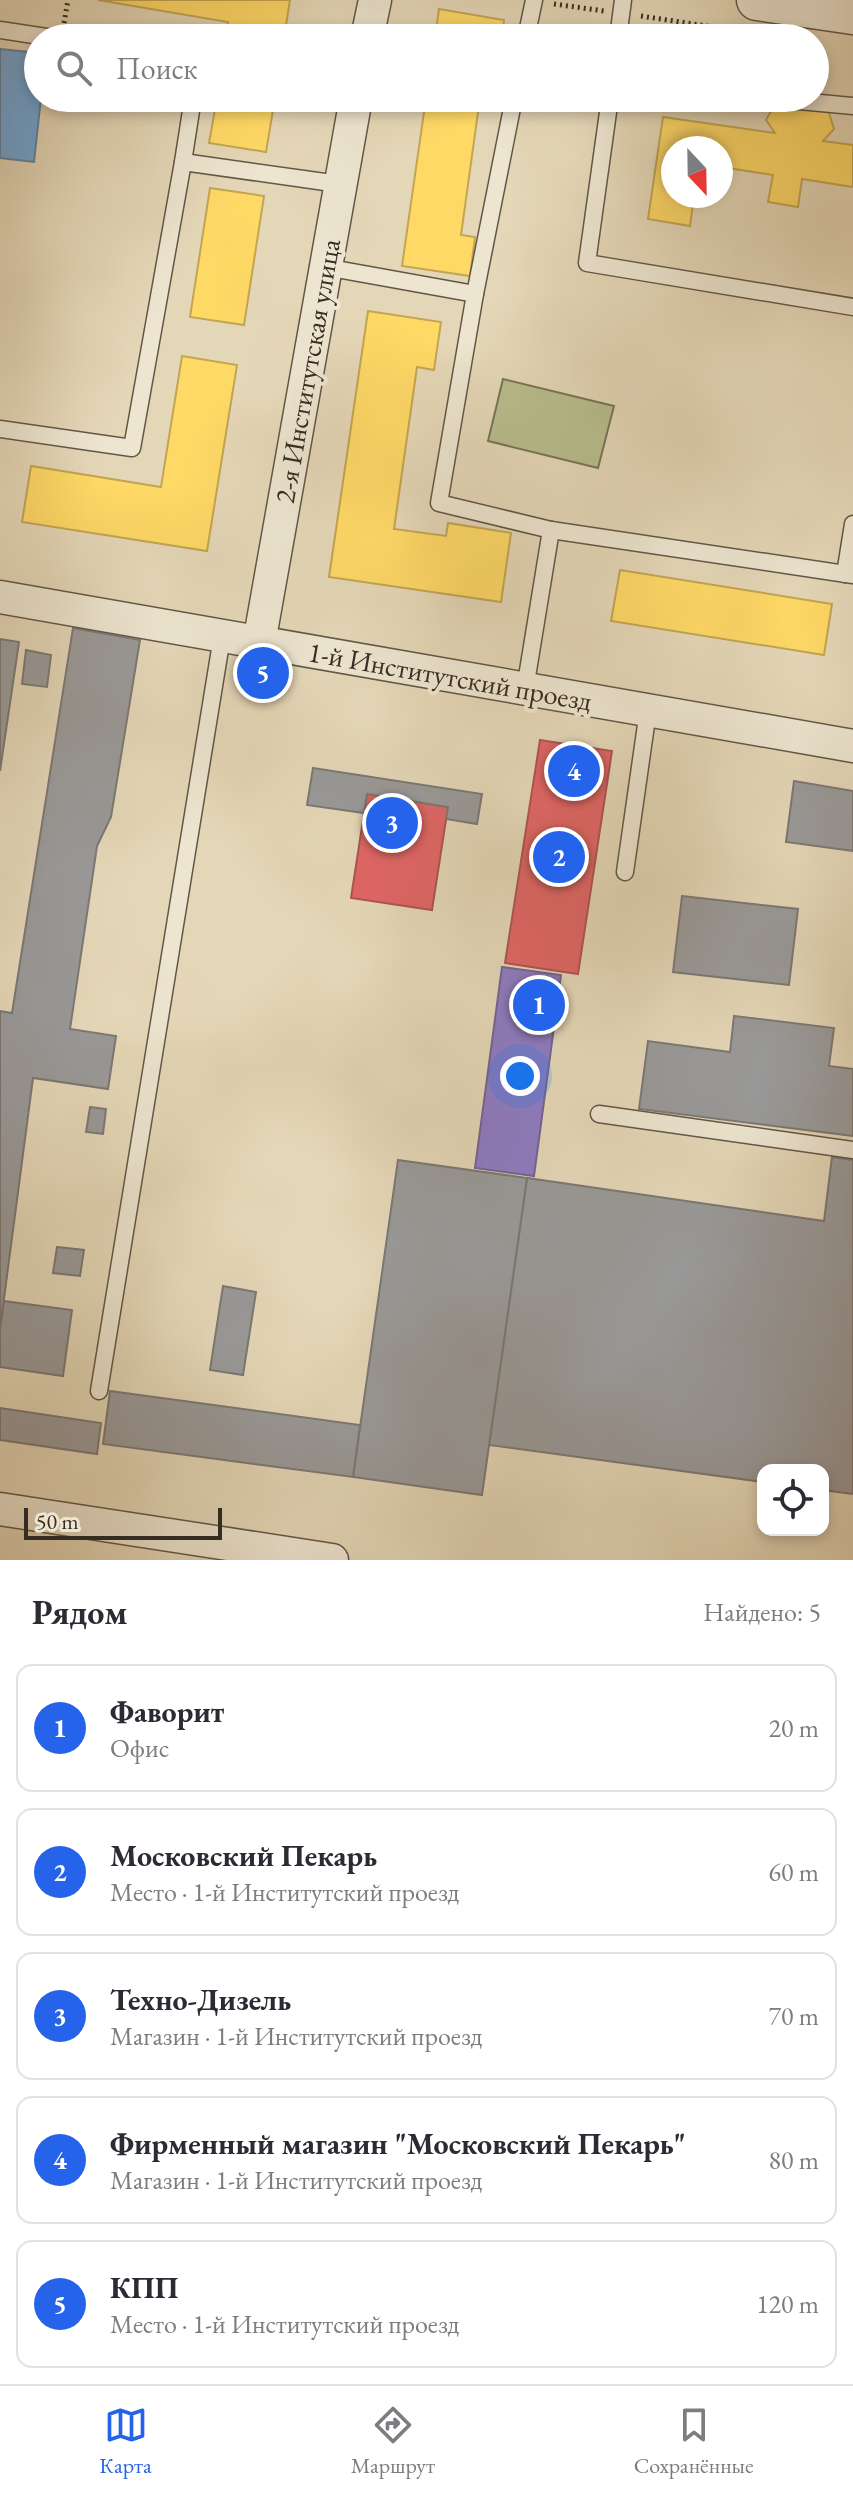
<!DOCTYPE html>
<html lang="ru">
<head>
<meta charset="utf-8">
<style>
	:root { --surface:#fff; --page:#f2f2f3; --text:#2b2b33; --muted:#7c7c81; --line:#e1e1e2; --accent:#2563eb }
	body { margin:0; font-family:"EB Garamond",serif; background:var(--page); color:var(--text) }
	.controls { position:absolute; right:24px; bottom:24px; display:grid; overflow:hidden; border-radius:16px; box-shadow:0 4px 12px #0003 }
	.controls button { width:72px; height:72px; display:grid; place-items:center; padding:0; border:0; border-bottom:2px solid var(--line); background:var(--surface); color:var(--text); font:40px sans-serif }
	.compass { position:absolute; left:661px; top:136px; width:72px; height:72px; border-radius:50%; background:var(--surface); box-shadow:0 4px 12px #0003; rotate:158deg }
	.scale { position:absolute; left:24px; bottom:20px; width:198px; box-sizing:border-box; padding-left:8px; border:4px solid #372c22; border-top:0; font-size:22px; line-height:28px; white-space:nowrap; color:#372c22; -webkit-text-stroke:6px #ede5d0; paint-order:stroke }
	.you { position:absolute; left:520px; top:1076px; width:28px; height:28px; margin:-20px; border:6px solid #fff; border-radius:50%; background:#1a73e8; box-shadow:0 0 0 12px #1a73e833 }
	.badge { display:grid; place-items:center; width:52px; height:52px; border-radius:50%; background:var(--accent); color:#fff; font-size:26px; font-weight:700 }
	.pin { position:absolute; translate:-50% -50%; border:4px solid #fff; box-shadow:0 2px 8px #0006 }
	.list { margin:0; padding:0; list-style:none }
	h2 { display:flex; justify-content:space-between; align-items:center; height:104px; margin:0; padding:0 32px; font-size:34px }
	h2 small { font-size:26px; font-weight:400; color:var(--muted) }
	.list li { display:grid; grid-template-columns:52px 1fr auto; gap:24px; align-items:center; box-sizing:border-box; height:128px; margin:0 16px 16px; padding:0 16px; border:2px solid var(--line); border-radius:16px }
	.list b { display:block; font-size:30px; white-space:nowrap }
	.list p { margin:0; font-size:26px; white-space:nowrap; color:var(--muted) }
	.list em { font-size:26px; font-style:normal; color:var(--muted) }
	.icon { flex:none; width:44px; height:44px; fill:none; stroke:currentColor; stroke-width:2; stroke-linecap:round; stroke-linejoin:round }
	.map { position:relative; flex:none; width:853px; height:1560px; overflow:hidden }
	.search { position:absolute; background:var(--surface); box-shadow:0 4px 12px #0003; left:24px; right:24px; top:24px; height:88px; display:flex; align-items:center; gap:20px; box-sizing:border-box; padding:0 28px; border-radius:44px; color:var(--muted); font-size:30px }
	.sheet { height:824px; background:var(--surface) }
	nav { display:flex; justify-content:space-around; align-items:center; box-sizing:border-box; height:112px; border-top:2px solid var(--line); background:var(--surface); font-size:22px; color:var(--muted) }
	nav a { display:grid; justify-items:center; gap:4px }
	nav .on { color:var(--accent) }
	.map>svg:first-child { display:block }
	.green { fill:#b7bd8c; stroke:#777457; stroke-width:2 }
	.homes { fill:#ffd966; stroke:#c3a552; stroke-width:2 }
	.shops { fill:#e06666; stroke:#ad5552; stroke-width:2 }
	.offices { fill:#8e7cc3; stroke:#746493; stroke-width:2 }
	.schools { fill:#6fa8dc; stroke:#5e83a4; stroke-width:2 }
	.industry { fill:#999; stroke:#7c7875; stroke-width:2 }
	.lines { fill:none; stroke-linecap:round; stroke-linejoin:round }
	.service-casing { stroke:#625747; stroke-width:19 }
	.minor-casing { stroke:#625747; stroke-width:35 }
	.tertiary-casing { stroke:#625747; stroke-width:43 }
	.path { stroke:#372c22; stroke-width:5; stroke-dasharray:2 4; stroke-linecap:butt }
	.service { stroke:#ede5d0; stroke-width:16 }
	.minor { stroke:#ede5d0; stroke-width:32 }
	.tertiary { stroke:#ede5d0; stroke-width:40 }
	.labels { text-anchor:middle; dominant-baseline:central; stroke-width:8; stroke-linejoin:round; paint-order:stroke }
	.street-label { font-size:28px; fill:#372c22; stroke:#ede5d0 }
</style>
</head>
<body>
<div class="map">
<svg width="853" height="1560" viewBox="0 0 853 1560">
	<rect width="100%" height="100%" fill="#e4d7b7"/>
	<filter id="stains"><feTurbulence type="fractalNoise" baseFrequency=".0025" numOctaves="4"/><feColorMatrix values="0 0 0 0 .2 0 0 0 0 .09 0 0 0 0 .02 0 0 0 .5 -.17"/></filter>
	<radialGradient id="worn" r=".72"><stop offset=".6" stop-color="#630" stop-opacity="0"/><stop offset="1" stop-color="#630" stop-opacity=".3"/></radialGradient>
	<polygon class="green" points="503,379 614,406 598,468 488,441"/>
	<g class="homes">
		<polygon points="98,0 290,0 284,38 226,38 228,22"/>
		<polygon points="439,9 504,20 502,38 435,38"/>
		<polygon points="217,98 275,98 266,152 209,143"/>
		<polygon points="426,98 480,98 461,235 475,237 470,276 402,266"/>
		<polygon points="774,106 815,107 829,113 834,129 823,141 853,145 853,187 802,179 798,207 768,202 773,175 721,167 721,148 673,148 673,196 694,196 690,226 648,219 663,117 775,133 766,120"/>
		<polygon points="210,188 264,196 244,325 190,317"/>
		<polygon points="368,311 441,322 434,370 417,367 394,529 446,536 448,523 511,533 501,602 329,577"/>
		<polygon points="182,356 237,365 207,551 22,522 31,466 161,487"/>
		<polygon points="620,570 832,604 824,655 611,621"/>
	</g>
	<g class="shops">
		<polygon points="540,740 612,751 578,974 505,963"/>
		<polygon points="367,794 448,807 432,910 351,898"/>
	</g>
	<polygon class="offices" points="502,967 561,975 534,1176 475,1168"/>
	<polygon class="schools" points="0,49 38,53 38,98 41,98 34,162 0,158"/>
	<g class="industry">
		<polygon points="73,628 140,640 111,817 97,846 70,1029 116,1036 108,1089 33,1078 0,1329 0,1011 12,1013"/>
		<polygon points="0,639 19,642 0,771"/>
		<polygon points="26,650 51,655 47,687 22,684"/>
		<polygon points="249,656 280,660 277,689 246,686"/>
		<polygon points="313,768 482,794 477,824 446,819 448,807 367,794 364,813 307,805"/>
		<polygon points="794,781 853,791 853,851 786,842"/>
		<polygon points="682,896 798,909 789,985 673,972"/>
		<polygon points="734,1016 834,1028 829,1066 853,1069 853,1136 639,1109 648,1041 730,1052"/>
		<polygon points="90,1107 106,1109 103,1134 86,1132"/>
		<polygon points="832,1157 853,1160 853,1494 823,1490 823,1470 763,1470 763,1482 489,1445 527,1178 824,1221"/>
		<polygon points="398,1160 527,1178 482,1495 353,1477"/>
		<polygon points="57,1247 84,1250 80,1276 53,1273"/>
		<polygon points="223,1286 256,1292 243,1375 210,1370"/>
		<polygon points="4,1301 72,1310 63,1376 0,1367 0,1329"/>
		<polygon points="110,1391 360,1425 353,1477 103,1444"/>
		<polygon points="0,1408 101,1423 97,1454 0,1440"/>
	</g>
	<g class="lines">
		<defs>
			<g id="service">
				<polyline points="0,30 53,38"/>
				<polyline points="526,38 534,0"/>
				<polyline points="618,38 623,0"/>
				<polyline points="514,98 475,294 439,503 551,530 853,575"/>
				<polyline points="610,98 587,263 853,307"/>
				<polyline points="767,98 853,106"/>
				<polyline points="183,162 193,98"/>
				<polyline points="325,267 475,294"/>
				<polyline points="0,429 132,448 183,162 339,184"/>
				<polyline points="845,574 853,524"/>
				<polyline points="525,689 551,530"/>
				<polyline points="625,872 648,711"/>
				<polyline points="599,1114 853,1150"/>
				<polyline points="99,1391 222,637"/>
			</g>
			<g id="minor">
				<polyline points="367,38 375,0"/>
				<polyline points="0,597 853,746"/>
				<polyline points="259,643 356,98"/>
				<polyline points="0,1509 332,1560"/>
			</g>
			<polyline id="tertiary" points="757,0 853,14"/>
		</defs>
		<use href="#service" class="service-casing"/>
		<use href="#minor" class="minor-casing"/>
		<use href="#tertiary" class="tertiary-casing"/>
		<g class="path">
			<polyline points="554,4 604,11"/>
			<polyline points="641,16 746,32"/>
			<polyline points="64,23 68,0"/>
		</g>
		<use href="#service" class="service"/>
		<use href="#minor" class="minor"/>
		<use href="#tertiary" class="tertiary"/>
	</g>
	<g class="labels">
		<g class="street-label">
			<text transform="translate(307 371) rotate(-80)">2-я Институтская улица</text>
			<text transform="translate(450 676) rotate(10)">1-й Институтский проезд</text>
		</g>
	</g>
	<rect width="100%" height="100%" filter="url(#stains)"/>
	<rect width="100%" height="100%" fill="url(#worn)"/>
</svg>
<div class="controls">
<button><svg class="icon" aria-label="locate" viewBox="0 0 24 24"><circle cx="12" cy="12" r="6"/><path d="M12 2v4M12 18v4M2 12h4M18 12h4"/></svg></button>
</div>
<svg class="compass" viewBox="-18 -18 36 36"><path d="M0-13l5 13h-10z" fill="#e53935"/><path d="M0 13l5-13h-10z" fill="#7c7c81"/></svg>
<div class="scale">50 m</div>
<div class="you"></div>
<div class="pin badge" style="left:539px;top:1005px">1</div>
<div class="pin badge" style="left:559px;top:857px">2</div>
<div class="pin badge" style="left:392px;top:823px">3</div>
<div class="pin badge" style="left:574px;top:771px">4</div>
<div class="pin badge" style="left:263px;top:673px">5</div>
<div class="search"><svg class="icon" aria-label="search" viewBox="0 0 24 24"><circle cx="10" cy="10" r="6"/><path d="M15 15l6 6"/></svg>Поиск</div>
</div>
<section class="sheet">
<h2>Рядом<small>Найдено: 5</small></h2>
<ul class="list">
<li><span class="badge">1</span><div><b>Фаворит</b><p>Офис</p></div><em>20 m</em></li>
<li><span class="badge">2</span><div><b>Московский Пекарь</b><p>Место · 1-й Институтский проезд</p></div><em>60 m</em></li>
<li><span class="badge">3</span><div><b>Техно-Дизель</b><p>Магазин · 1-й Институтский проезд</p></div><em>70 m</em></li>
<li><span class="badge">4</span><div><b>Фирменный магазин &quot;Московский Пекарь&quot;</b><p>Магазин · 1-й Институтский проезд</p></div><em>80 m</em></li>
<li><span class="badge">5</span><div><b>КПП</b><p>Место · 1-й Институтский проезд</p></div><em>120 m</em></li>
</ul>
</section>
<nav>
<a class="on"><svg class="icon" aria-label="map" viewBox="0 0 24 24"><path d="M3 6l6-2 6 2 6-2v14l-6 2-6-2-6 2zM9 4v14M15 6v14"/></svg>Карта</a>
<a><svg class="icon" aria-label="directions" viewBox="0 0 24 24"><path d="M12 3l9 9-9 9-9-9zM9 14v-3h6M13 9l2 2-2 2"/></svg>Маршрут</a>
<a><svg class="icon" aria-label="saved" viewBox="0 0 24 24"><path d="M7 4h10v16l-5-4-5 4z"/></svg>Сохранённые</a>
</nav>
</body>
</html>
